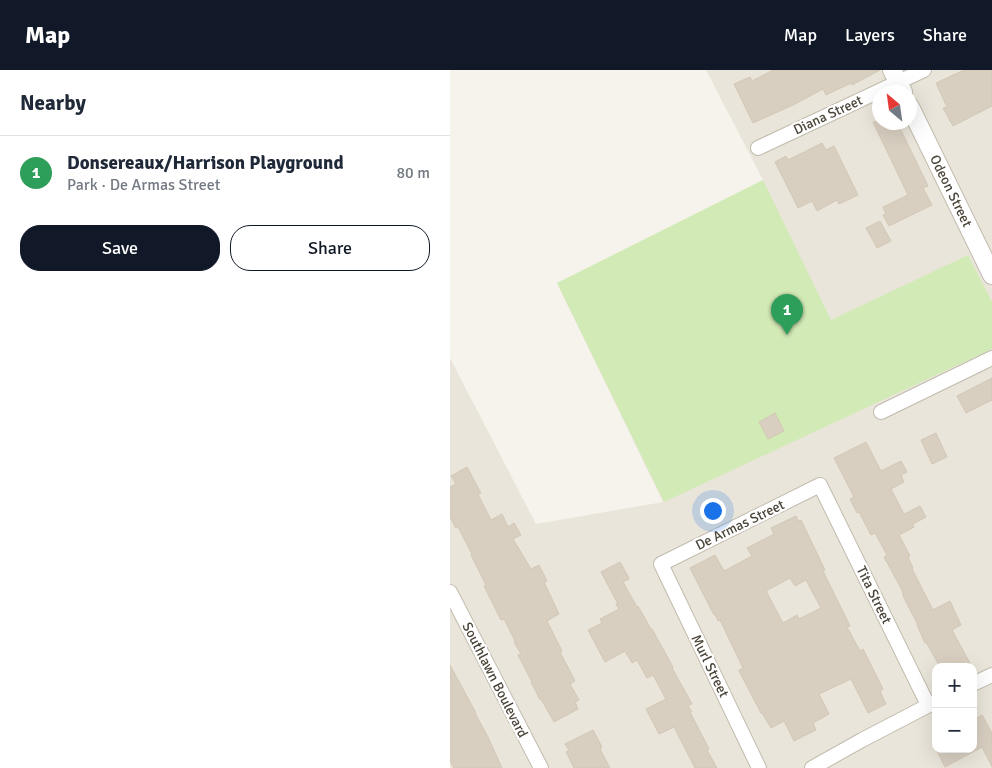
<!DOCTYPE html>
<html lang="en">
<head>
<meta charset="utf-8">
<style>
	:root { --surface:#fff; --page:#f6f6f7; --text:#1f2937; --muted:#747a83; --line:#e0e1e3; --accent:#111827 }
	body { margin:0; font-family:Signika,sans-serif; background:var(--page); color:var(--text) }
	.controls { position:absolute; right:15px; bottom:15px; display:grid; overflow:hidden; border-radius:10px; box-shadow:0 5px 20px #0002 }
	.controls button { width:45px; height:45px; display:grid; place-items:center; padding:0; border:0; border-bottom:1px solid var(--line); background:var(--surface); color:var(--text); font:25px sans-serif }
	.compass { position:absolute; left:422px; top:15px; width:45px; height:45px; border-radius:50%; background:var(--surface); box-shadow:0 5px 20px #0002; rotate:331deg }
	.you { position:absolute; left:262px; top:440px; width:18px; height:18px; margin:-12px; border:4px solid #fff; border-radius:50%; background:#1a73e8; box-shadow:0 0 0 8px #1a73e833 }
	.badge { display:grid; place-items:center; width:32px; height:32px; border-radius:50%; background:var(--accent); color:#fff; font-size:16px; font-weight:700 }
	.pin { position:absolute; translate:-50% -41px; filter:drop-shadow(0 1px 2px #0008) }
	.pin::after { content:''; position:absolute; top:26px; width:18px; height:15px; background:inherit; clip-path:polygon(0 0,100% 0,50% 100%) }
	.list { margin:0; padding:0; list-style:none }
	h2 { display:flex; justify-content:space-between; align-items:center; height:65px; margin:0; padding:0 20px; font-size:21px }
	h2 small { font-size:16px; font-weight:400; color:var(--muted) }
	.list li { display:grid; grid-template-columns:32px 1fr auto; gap:15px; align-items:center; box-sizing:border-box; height:75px; padding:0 20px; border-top:1px solid var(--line) }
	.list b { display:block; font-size:19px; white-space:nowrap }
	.list p { margin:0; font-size:16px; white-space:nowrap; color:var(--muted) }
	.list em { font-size:16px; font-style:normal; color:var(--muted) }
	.actions { display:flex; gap:10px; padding:15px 20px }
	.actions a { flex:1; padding:11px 0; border:1px solid var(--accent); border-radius:20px; text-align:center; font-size:18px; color:var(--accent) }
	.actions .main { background:var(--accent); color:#fff }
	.map { position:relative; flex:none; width:542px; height:698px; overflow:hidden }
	header { display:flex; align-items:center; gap:30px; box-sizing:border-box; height:70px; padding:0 25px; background:var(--accent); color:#fff }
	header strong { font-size:24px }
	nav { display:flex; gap:28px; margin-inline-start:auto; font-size:18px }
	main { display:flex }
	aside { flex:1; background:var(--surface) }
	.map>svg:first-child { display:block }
	.residential { fill:#eae5da; fill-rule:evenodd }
	.green { fill:#d2eab5 }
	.building { fill:#d8cfc1; stroke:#d3c7b4; fill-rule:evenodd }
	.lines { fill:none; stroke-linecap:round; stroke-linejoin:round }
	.minor-casing { stroke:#c2bbae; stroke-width:16 }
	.tertiary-casing { stroke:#c2bbae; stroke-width:20 }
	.minor { stroke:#fff; stroke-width:14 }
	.tertiary { stroke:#fff; stroke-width:18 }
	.labels { text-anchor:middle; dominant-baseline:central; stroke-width:4.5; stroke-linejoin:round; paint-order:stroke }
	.street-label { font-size:14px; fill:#4b4439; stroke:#fff }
</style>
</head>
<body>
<header>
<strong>Map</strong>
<nav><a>Map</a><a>Layers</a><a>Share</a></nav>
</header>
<main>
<aside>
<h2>Nearby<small></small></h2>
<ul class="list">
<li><span class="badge" style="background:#2e9e5b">1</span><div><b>Donsereaux/Harrison Playground</b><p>Park · De Armas Street</p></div><em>80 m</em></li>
</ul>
<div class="actions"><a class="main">Save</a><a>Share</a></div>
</aside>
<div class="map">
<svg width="542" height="698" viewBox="0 0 542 698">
	<rect width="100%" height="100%" fill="#f6f3ec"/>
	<path class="residential" d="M256 0H542V698H0V288L86 454 213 432 107 213 313 110ZM430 22H460V52H430ZM486 597H523V679H486Z"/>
	<polygon class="green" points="313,110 381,250 518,185 542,232 542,279 214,432 107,213"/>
	<g class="building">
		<polygon points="323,0 430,0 402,15 401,13 376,25 373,19 343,35 303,53 284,14 300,7 302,11"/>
		<polygon points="514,0 542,0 542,36 503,56 493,38 497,37 486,13"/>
		<polygon points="423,52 447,52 478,116 473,118 482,135 439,156 433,145 436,144 433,137 458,125"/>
		<polygon points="372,73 376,80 384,76 408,125 389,134 387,130 367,141 362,131 348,138 325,92 336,86 338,90"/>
		<polygon points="430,151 441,171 427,178 416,158"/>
		<polygon points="542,308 542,330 516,343 507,326"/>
		<polygon points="325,343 334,361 318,369 309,352"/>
		<polygon points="486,363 497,387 482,394 471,370"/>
		<polygon points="416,372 431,401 451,391 457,402 451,405 454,412 441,419 454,444 470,436 476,447 463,454 464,457 449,465 460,486 458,487 463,498 462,499 483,540 500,531 511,555 502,560 522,597 490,597 476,572 475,573 467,555 468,555 454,528 452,520 434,487 437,485 425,463 421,465 409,442 407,443 400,429 404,427 384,388"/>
		<polygon points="17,397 31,423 28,424 41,450 52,444 58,457 64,453 71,465 63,469 81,499 89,495 97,511 94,512 109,544 97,551 112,581 110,582 125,611 120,614 129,630 125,632 128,639 104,652 91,629 90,630 81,612 82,612 68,585 71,584 64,572 65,571 54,549 51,550 34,516 36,515 21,485 22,484 8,457 6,458 0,447 0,417 6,414 1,406"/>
		<path d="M346 446 348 451 351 450 375 500 373 501 400 556 397 557 410 581 413 579 433 619 430 621 436 634 418 643 401 609 369 624 379 644 363 653 366 660 344 671 334 651 321 658 312 643H311L289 601V600L293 598 270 550 268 551 265 544 264 545 240 498 265 485 274 501 302 486 297 478 324 464 321 458ZM340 508 345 516 356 510 371 538 349 549 347 545 333 553 316 521Z"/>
		<polygon points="170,492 179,508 179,509 173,512 187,537 188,536 201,559 202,559 223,597 222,598 242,634 238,636 242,642 240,642 259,679 257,680 267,698 245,698 224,657 209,664 196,639 216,629 203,605 197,608 187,590 182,593 175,581 155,592 138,560 152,553 150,549 169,539 166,534 168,534 151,502"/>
		<polygon points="0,595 26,643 25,643 38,667 52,698 4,698 0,691"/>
		<polygon points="532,645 542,663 542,697 532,677 495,697 486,679 523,679 523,650"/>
		<polygon points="143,660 152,677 150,679 160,698 124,698 116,682 119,680 115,674"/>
	</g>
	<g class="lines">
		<defs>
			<g id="minor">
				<polyline points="308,78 474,0"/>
				<polyline points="431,342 542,288"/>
				<polyline points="0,522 91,698"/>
				<polyline points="523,614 542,605"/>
				<polyline points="309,698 211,494 370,415 478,635"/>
				<polyline points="362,698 412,670 485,632"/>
			</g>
			<g id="tertiary">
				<polyline points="442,0 453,22"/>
				<polyline points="460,37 542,205"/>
			</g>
		</defs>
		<use href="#minor" class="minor-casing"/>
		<use href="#tertiary" class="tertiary-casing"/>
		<use href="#minor" class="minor"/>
		<use href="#tertiary" class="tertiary"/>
	</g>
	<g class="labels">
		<g class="street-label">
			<text transform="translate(378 45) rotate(-25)">Diana Street</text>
			<text transform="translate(501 121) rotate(64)">Odeon Street</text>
			<text transform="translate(290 455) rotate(-26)">De Armas Street</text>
			<text transform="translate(424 525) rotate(64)">Tita Street</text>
			<text transform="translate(260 596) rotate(64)">Murl Street</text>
			<text transform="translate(45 610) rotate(63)">Southlawn Boulevard</text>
		</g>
	</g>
</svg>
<div class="controls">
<button>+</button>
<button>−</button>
</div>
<svg class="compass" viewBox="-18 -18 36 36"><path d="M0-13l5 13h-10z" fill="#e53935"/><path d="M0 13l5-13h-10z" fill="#747a83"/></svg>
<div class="you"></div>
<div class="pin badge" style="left:337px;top:265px;background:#2e9e5b">1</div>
</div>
</main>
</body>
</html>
